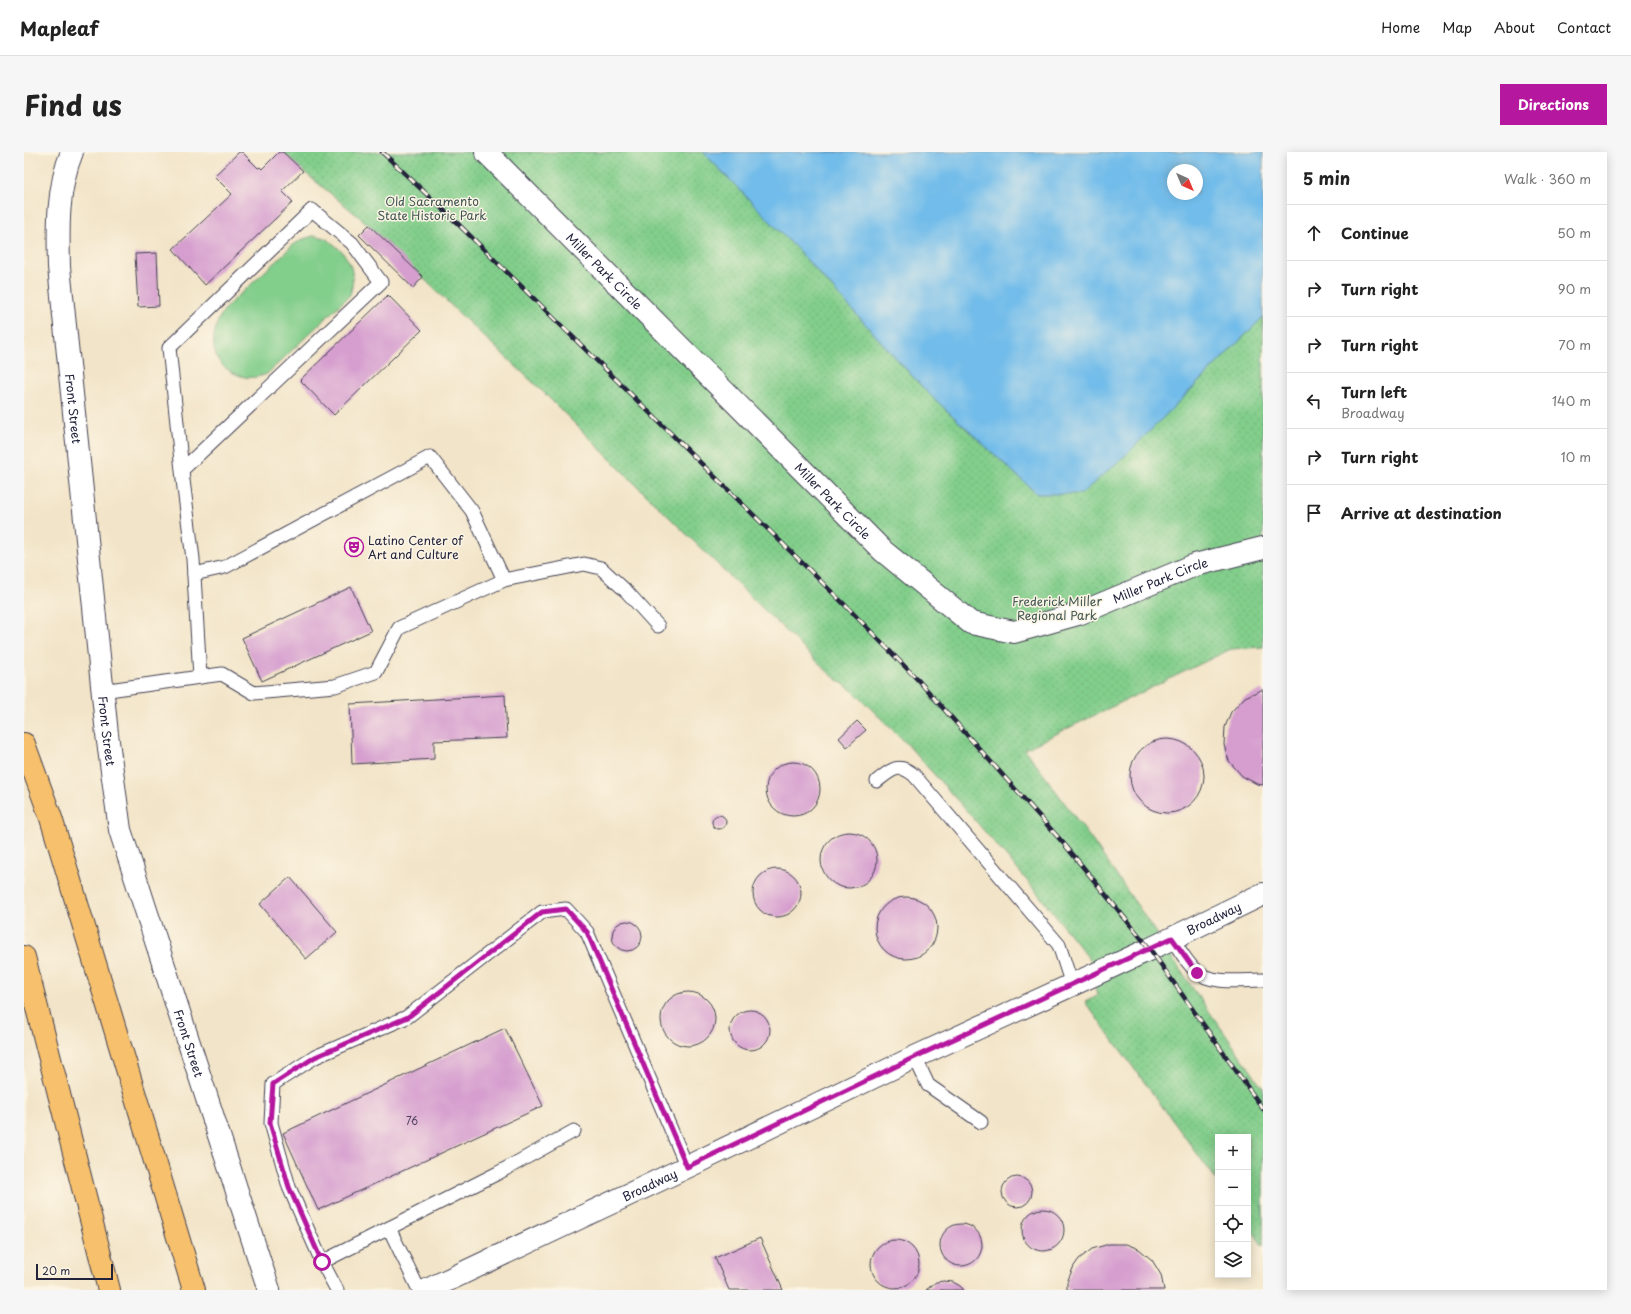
<!DOCTYPE html>
<html lang="en">
<head>
<meta charset="utf-8">
<style>
	:root { --surface:#fff; --page:#f6f6f6; --text:#222; --muted:#767676; --line:#e0e0e0; --accent:#b5179e }
	body { margin:0; font-family:"Playpen Sans",sans-serif; background:var(--page); color:var(--text) }
	.controls { position:absolute; right:12px; bottom:12px; display:grid; overflow:hidden; border-radius:0px; box-shadow:0 2px 10px #0003 }
	.controls button { width:36px; height:36px; display:grid; place-items:center; padding:0; border:0; border-bottom:1px solid var(--line); background:var(--surface); color:var(--text); font:20px sans-serif }
	.compass { position:absolute; left:1143px; top:12px; width:36px; height:36px; border-radius:50%; background:var(--surface); box-shadow:0 2px 10px #0003; rotate:136deg }
	.scale { position:absolute; left:12px; bottom:10px; width:77px; box-sizing:border-box; padding-left:4px; border:2px solid #22223b; border-top:0; font-size:11px; line-height:14px; white-space:nowrap; color:#22223b; -webkit-text-stroke:3px #fcf5e5; paint-order:stroke }
	.stop { position:absolute; width:12px; height:12px; margin:-9px; border:3px solid #b5179e; border-radius:50%; background:#fff }
	.stop.end { background:#b5179e; border-color:#fff; box-shadow:0 1px 4px #0008 }
	.list { margin:0; padding:0; list-style:none }
	h2 { display:flex; justify-content:space-between; align-items:center; height:52px; margin:0; padding:0 16px; font-size:17px }
	h2 small { font-size:13px; font-weight:400; color:var(--muted) }
	.list li { display:grid; grid-template-columns:26px 1fr auto; gap:12px; align-items:center; box-sizing:border-box; height:56px; padding:0 16px; border-top:1px solid var(--line) }
	.list b { display:block; font-size:15px; white-space:nowrap }
	.list p { margin:0; font-size:13px; white-space:nowrap; color:var(--muted) }
	.list em { font-size:13px; font-style:normal; color:var(--muted) }
	.icon { flex:none; width:22px; height:22px; fill:none; stroke:currentColor; stroke-width:2; stroke-linecap:round; stroke-linejoin:round }
	.map { position:relative; flex:none; width:1239px; height:1138px; overflow:hidden; border-radius:0px }
	header { display:flex; align-items:center; gap:24px; box-sizing:border-box; height:56px; padding:0 20px; background:var(--surface); border-bottom:1px solid var(--line) }
	header strong { font-size:19px }
	nav { display:flex; gap:22px; margin-inline-start:auto; font-size:14px }
	.intro { display:flex; align-items:center; justify-content:space-between; box-sizing:border-box; height:96px; padding:0 24px }
	h1 { margin:0; font-size:28px }
	.button { padding:10px 18px; border-radius:0px; background:var(--accent); color:#fff; font-size:14px; font-weight:700 }
	main { display:flex; gap:24px; padding:0 24px }
	aside { flex:1; background:var(--surface); border-radius:0px; box-shadow:0 2px 10px #0003 }
	.map>svg:first-child { display:block }
	.green { fill:#82ce8b; stroke:#527863 }
	.park { fill:url(#park-dots); stroke:#527863 }
	.water { fill:#71bcea; stroke:#4a6f92; fill-rule:evenodd }
	.building { fill:#d69ecf }
	.lines { fill:none; stroke-linecap:round; stroke-linejoin:round }
	.service-casing { stroke:#413f50; stroke-width:15 }
	.minor-casing { stroke:#413f50; stroke-width:24 }
	.tertiary-casing { stroke:#413f50; stroke-width:24 }
	.motorway-casing { stroke:#413f50; stroke-width:24 }
	.service { stroke:#fff; stroke-width:13 }
	.minor { stroke:#fff; stroke-width:22 }
	.tertiary { stroke:#fff; stroke-width:22 }
	.motorway { stroke:#f7c06c; stroke-width:22 }
	.rail-casing { stroke:#22223b; stroke-width:4.5 }
	.rail { stroke:#fcf5e5; stroke-width:3; stroke-dasharray:9; stroke-linecap:butt }
	.route { stroke:#b5179e; stroke-width:5 }
	.labels { text-anchor:middle; dominant-baseline:central; stroke-width:3; stroke-linejoin:round; paint-order:stroke }
	.number-label { font-size:10px; fill:#4f4160 }
	.park-label { font-size:12px; fill:#3f5653; stroke:#fcf5e5 }
	.street-label { font-size:12px; fill:#22223b; stroke:#fcf5e5 }
	.poi-label { font-size:12px; fill:#22223b; stroke:#fcf5e5; text-anchor:start }
</style>
</head>
<body>
<header>
<strong>Mapleaf</strong>
<nav><a>Home</a><a>Map</a><a>About</a><a>Contact</a></nav>
</header>
<div class="intro"><h1>Find us</h1><a class="button">Directions</a></div>
<main>
<div class="map">
<svg width="1239" height="1138" viewBox="0 0 1239 1138">
	<defs>
		<pattern id="park-dots" width="8" height="8" patternUnits="userSpaceOnUse"><rect width="8" height="8" fill="#82ce8b"/><path d="M2 2h.1M6 6h.1" fill="none" stroke="#70b179" stroke-width="1.8" stroke-linecap="round"/></pattern>
	</defs>
	<rect width="100%" height="100%" fill="#fcf5e5"/>
	<filter id="ink" filterUnits="userSpaceOnUse"><feTurbulence type="fractalNoise" baseFrequency=".025" numOctaves="2"/><feDisplacementMap in="SourceGraphic" scale="8" xChannelSelector="R" yChannelSelector="G"/><feConvolveMatrix kernelMatrix="1 2 1 2 8 2 1 2 1" color-interpolation-filters="sRGB"/></filter>
	<filter id="wash" filterUnits="userSpaceOnUse"><feTurbulence type="fractalNoise" baseFrequency=".012" numOctaves="4" result="noise"/><feDisplacementMap in="SourceGraphic" scale="16" xChannelSelector="R" yChannelSelector="G"/><feGaussianBlur stdDeviation="0.9" result="paint"/><feColorMatrix in="noise" values="0 0 0 0 0 0 0 0 0 0 0 0 0 0 0 0 0 1.4 0 .05"/><feComposite in="paint" operator="in"/></filter>
	<g filter="url(#wash)">
		<rect width="100%" height="100%" fill="#f2e4c8"/>
		<path class="green" d="M289 84C300 84 305 88 313 95 328 108 332 124 326 143L243 222C227 228 216 226 203 217 184 204 188 178 198 161 203 153 212 146 220 139 236 124 253 108 269 93L279 87Z"/>
		<polygon class="park" points="259,0 679,0 773,97 902,239 1013,342 1103,302 1239,165 1239,495 1207,497 1001,597 1070,691 1122,766 1154,815 1239,936 1239,1094 1224,1073 1224,985 1194,985 1194,1030 1061,850 1073,844 1066,808 1011,738 949,666 882,591 830,540 806,522 606,327 516,237 438,164 345,73 279,19"/>
		<path class="water" d="M679 0H1239V165L1103 302 1057 342H1013L902 239 773 97ZM1149 18H1173V42H1149Z"/>
		<g id="blocks">
			<g class="building">
				<polygon points="215,0 218,0 234,16 236,15 238,17 255,0 259,0 279,19 258,39 269,50 181,133 149,97 208,42 190,24"/>
				<polygon points="345,73 399,125 389,136 335,83"/>
				<polygon points="133,101 135,154 114,155 111,102"/>
				<polygon points="364,143 398,178 310,263 276,228"/>
				<polygon points="327,435 347,479 238,529 218,486"/>
				<polygon points="1237,538 1239,538 1239,633 1233,632 1218,624 1205,609 1200,593 1201,575 1207,560 1221,545"/>
				<polygon points="481,543 483,586 410,589 410,607 328,612 326,552"/>
				<polygon points="833,569 842,578 823,595 815,586"/>
				<circle cx="1143" cy="624" r="37"/>
				<circle cx="769" cy="637" r="27"/>
				<circle cx="695" cy="670" r="7"/>
				<circle cx="825" cy="708" r="28"/>
				<circle cx="753" cy="741" r="24"/>
				<polygon points="266,725 313,780 282,807 236,752"/>
				<circle cx="882" cy="776" r="31"/>
				<circle cx="603" cy="784" r="15"/>
				<circle cx="664" cy="867" r="27"/>
				<circle cx="726" cy="878" r="20"/>
				<polygon points="481,876 519,954 294,1058 259,981"/>
				<circle cx="993" cy="1040" r="15"/>
				<circle cx="1019" cy="1078" r="21"/>
				<circle cx="937" cy="1093" r="21"/>
				<polygon points="736,1086 759,1138 705,1138 691,1106"/>
				<circle cx="871" cy="1112" r="24"/>
				<polygon points="1085,1092 1102,1092 1115,1097 1128,1108 1137,1123 1140,1138 1043,1138 1043,1130 1050,1114 1055,1107 1068,1097"/>
				<polygon points="920,1129 929,1130 936,1134 940,1138 902,1138 912,1130"/>
			</g>
		</g>
	</g>
	<g filter="url(#ink)">
		<use href="#blocks" fill-opacity="0" stroke="#413f50" stroke-width="1"/>
		<g class="lines">
			<defs>
				<g id="service">
					<polyline points="170,422 201,415 406,305 448,359 480,428 375,476 352,520 311,534 230,541 198,522 176,525"/>
					<polyline points="480,428 560,412 577,416 603,440 634,474"/>
					<polyline points="78,539 176,525 169,407 159,328 158,318 145,196 288,58 328,91 357,130 158,318"/>
					<path d="M853 629C867 618 874 610 890 623L1035 793 1048 833"/>
					<path d="M1148 786C1155 797 1162 810 1172 819 1186 833 1220 828 1239 828"/>
					<polyline points="891,905 904,933 957,970"/>
					<polyline points="365,1076 395,1138"/>
					<polyline points="298,1110 265,1035 247,971 249,932 291,905 383,865 518,760 542,757 563,780 663,1015"/>
					<polyline points="313,1138 298,1110 474,1021 550,979"/>
				</g>
				<g id="minor">
					<path id="s1" d="M48 0C33 36 34 77 35 115L83 582 96 678 245 1138"/>
					<path id="s2" d="M462 0 859 399 947 471 990 480 1054 462 1171 413 1239 396"/>
				</g>
				<g id="tertiary">
					<path id="s3" d="M403 1138 663 1015 891 905 1126 797 1239 742"/>
				</g>
				<g id="motorway">
					<polyline points="0,592 27,666 170,1138"/>
					<polyline points="0,805 85,1138"/>
				</g>
			</defs>
			<use href="#service" class="service-casing"/>
			<use href="#minor" class="minor-casing"/>
			<use href="#tertiary" class="tertiary-casing"/>
			<use href="#motorway" class="motorway-casing"/>
			<use href="#service" class="service"/>
			<use href="#minor" class="minor"/>
			<use href="#tertiary" class="tertiary"/>
			<use href="#motorway" class="motorway"/>
			<defs>
				<polyline id="rail" points="358,0 428,66 822,454 894,528 1041,693 1126,797 1239,957"/>
			</defs>
			<use href="#rail" class="rail-casing"/>
			<use href="#rail" class="rail"/>
		</g>
	</g>
	<g class="lines" filter="url(#ink)">
		<polyline class="route" points="298,1110 265,1035 246,971 249,932 291,905 384,865 518,760 542,757 563,780 663,1015 891,905 1148,786 1173,821"/>
	</g>
	<defs>
		<symbol id="theatre-ring" viewBox="-11 -11 22 22"><circle r="9.5" fill="#fcf5e5" stroke="#b5179e" stroke-width="1.5"/><path d="M-5-5.5Q0-4 5-5.5V0Q5 5 0 6Q-5 5-5 0ZM-3.3-2.5H-1v1.5H-3.3ZM1-2.5H3.3v1.5H1ZM-2.8 1Q0 5.5 2.8 1Z" fill="#b5179e"/></symbol>
	</defs>
	<g fill-rule="evenodd">
		<use href="#theatre-ring" x="319" y="384" width="22" height="22"/>
	</g>
	<g class="labels">
		<g class="number-label">
			<text x="388" y="968">76</text>
		</g>
		<g class="park-label">
			<text x="408" y="49">Old Sacramento<tspan x="408" dy="14">State Historic Park</tspan></text>
			<text x="1033" y="449">Frederick Miller<tspan x="1033" dy="14">Regional Park</tspan></text>
		</g>
		<g class="street-label">
			<text stroke="none"><textPath href="#s2" startOffset="168">Miller Park Circle</textPath></text>
			<text stroke="none"><textPath href="#s1" startOffset="259">Front Street</textPath></text>
			<text stroke="none"><textPath href="#s2" startOffset="492">Miller Park Circle</textPath></text>
			<text stroke="none"><textPath href="#s2" startOffset="876">Miller Park Circle</textPath></text>
			<text stroke="none"><textPath href="#s1" startOffset="583">Front Street</textPath></text>
			<text stroke="none"><textPath href="#s3" startOffset="870">Broadway</textPath></text>
			<text stroke="none"><textPath href="#s1" startOffset="907">Front Street</textPath></text>
			<text stroke="none"><textPath href="#s3" startOffset="246">Broadway</textPath></text>
		</g>
		<g class="poi-label">
			<text x="344" y="388">Latino Center of<tspan x="344" dy="14">Art and Culture</tspan></text>
		</g>
	</g>
</svg>
<div class="controls">
<button>+</button>
<button>−</button>
<button><svg class="icon" aria-label="locate" viewBox="0 0 24 24"><circle cx="12" cy="12" r="6"/><path d="M12 2v4M12 18v4M2 12h4M18 12h4"/></svg></button>
<button><svg class="icon" aria-label="layers" viewBox="0 0 24 24"><path d="M12 4l9 5-9 5-9-5zM3 14l9 5 9-5"/></svg></button>
</div>
<svg class="compass" viewBox="-18 -18 36 36"><path d="M0-13l5 13h-10z" fill="#e53935"/><path d="M0 13l5-13h-10z" fill="#767676"/></svg>
<div class="scale">20 m</div>
<div class="stop" style="left:298px;top:1110px"></div>
<div class="stop end" style="left:1173px;top:821px"></div>
</div>
<aside>
<h2>5 min<small>Walk · 360 m</small></h2>
<ul class="list">
<li><svg class="icon" aria-label="ahead" viewBox="0 0 24 24"><path d="M12 20V5M6 11l6-6 6 6"/></svg><div><b>Continue</b></div><em>50 m</em></li>
<li><svg class="icon" aria-label="right" viewBox="0 0 24 24"><path d="M7 20v-9h11M14 6l5 5-5 5"/></svg><div><b>Turn right</b></div><em>90 m</em></li>
<li><svg class="icon" aria-label="right" viewBox="0 0 24 24"><path d="M7 20v-9h11M14 6l5 5-5 5"/></svg><div><b>Turn right</b></div><em>70 m</em></li>
<li><svg class="icon" aria-label="left" viewBox="0 0 24 24"><path d="M17 20v-9H6M10 6l-5 5 5 5"/></svg><div><b>Turn left</b><p>Broadway</p></div><em>140 m</em></li>
<li><svg class="icon" aria-label="right" viewBox="0 0 24 24"><path d="M7 20v-9h11M14 6l5 5-5 5"/></svg><div><b>Turn right</b></div><em>10 m</em></li>
<li><svg class="icon" aria-label="arrive" viewBox="0 0 24 24"><path d="M6 21V4h12l-3 4 3 4H6"/></svg><div><b>Arrive at destination</b></div></li>
</ul>
</aside>
</main>
</body>
</html>
